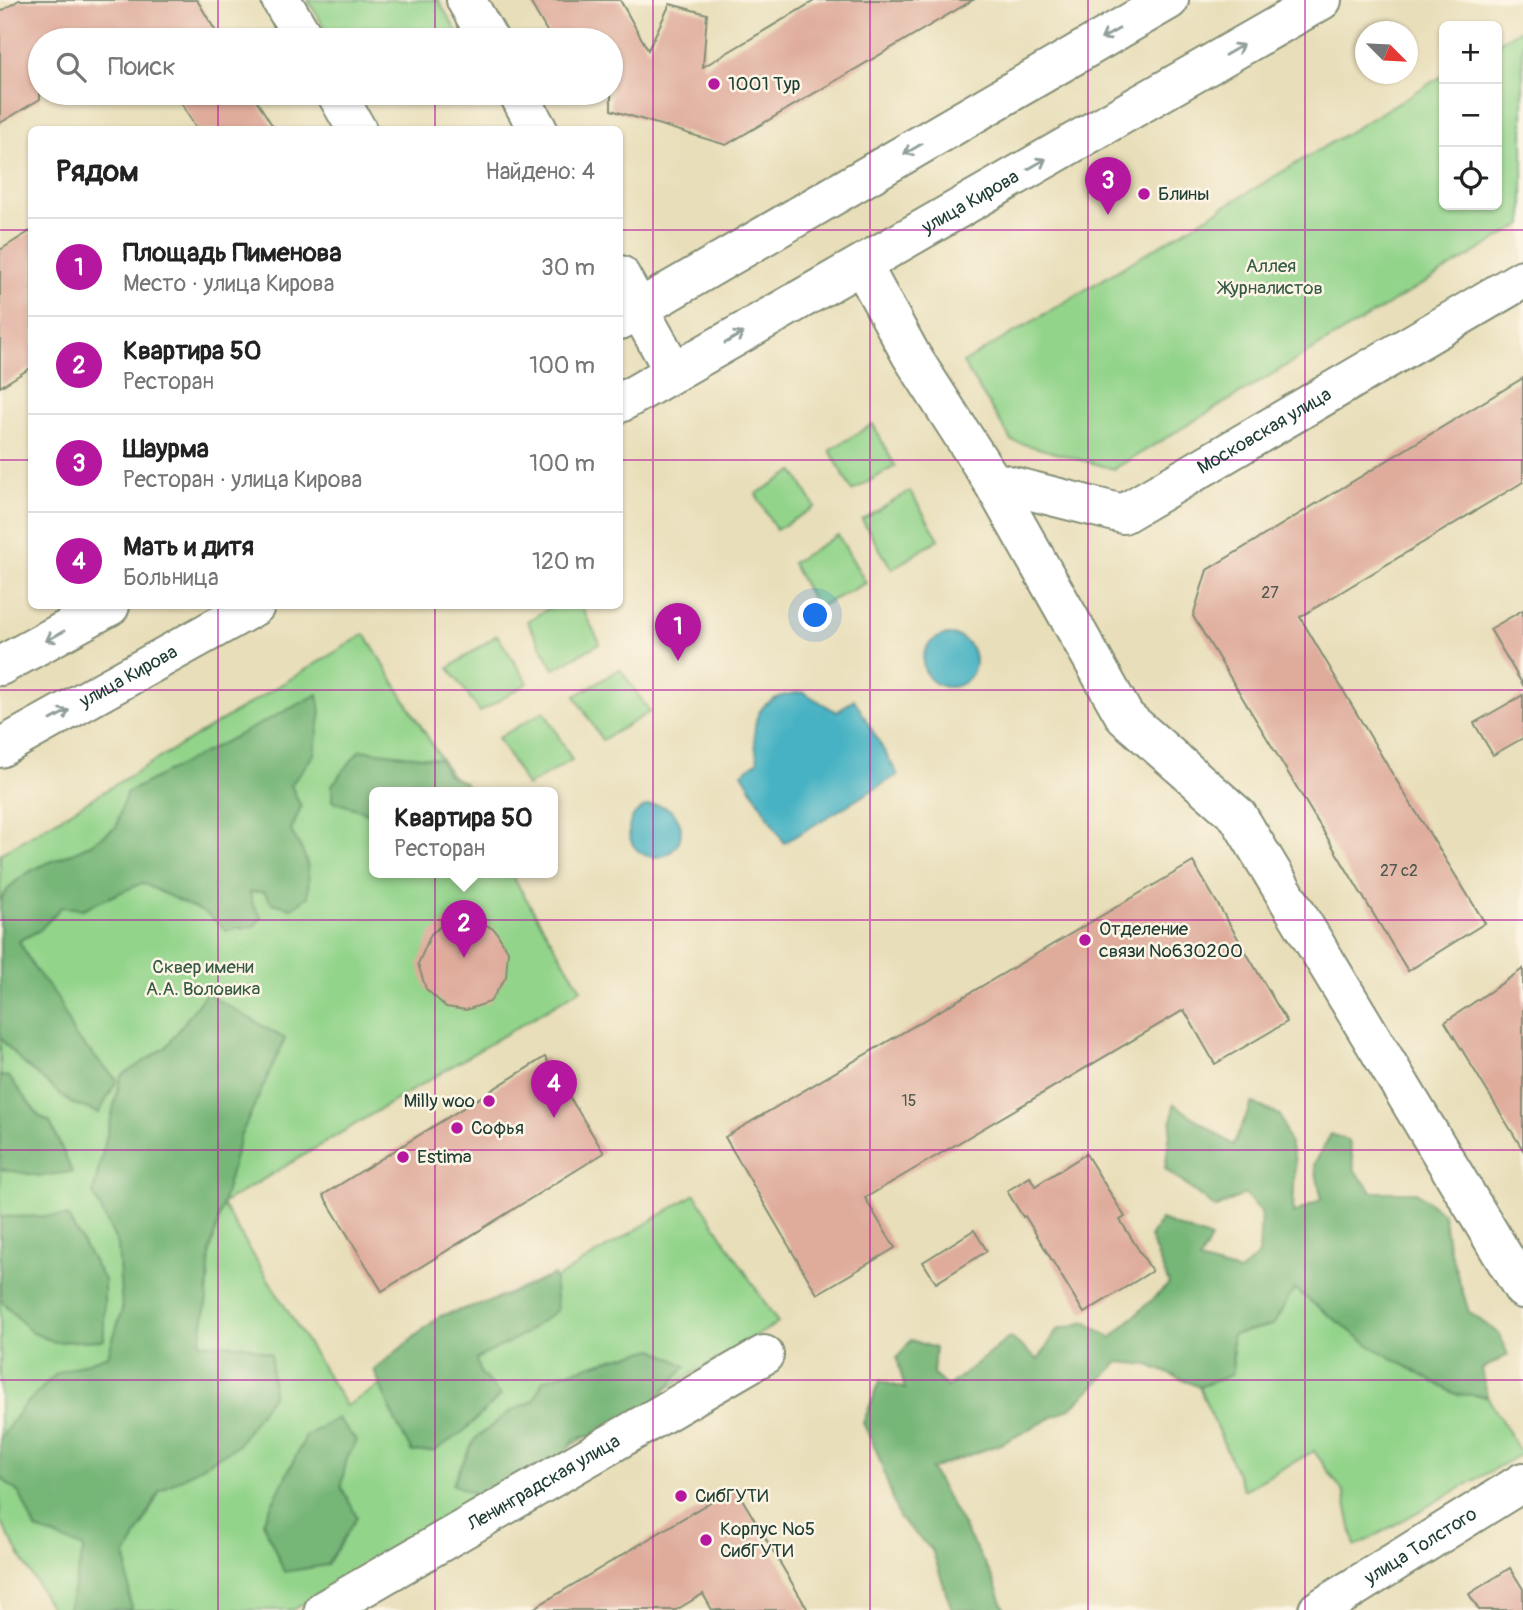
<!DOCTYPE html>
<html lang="ru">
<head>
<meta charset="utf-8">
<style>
	:root { --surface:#fff; --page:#f6f6f6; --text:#222; --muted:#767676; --line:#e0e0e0; --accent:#b5179e }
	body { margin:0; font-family:Pangolin,sans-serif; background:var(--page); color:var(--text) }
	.controls { position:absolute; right:21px; top:21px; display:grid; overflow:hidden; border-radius:10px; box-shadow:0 2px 5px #0004 }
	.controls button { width:63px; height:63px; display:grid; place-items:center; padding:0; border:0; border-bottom:2px solid var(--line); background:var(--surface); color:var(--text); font:35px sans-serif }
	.compass { position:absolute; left:1355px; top:21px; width:63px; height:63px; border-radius:50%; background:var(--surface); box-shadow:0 2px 5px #0004; rotate:114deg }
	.you { position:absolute; left:816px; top:616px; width:24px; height:24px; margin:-18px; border:5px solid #fff; border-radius:50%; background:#1a73e8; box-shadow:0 0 0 10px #1a73e833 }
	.badge { display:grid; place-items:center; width:46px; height:46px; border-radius:50%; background:var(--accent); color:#fff; font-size:23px; font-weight:700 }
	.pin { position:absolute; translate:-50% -58px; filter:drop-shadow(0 2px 4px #0008) }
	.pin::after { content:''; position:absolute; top:37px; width:24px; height:21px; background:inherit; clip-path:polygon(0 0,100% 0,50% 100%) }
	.popup { position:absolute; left:369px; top:787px; width:189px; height:91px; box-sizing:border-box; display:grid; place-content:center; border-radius:10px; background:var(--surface); filter:drop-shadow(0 2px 5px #0005); font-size:23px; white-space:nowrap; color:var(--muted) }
	.popup b { font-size:26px; color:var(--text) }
	.popup::after { content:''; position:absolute; left:50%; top:100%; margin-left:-14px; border:14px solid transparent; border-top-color:var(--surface) }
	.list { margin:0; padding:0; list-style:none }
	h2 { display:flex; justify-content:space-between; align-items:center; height:91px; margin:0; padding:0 28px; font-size:30px }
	h2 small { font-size:23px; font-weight:400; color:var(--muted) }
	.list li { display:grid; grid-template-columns:46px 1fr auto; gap:21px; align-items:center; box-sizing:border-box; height:98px; padding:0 28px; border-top:2px solid var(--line) }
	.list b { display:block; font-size:26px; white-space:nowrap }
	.list p { margin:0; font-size:23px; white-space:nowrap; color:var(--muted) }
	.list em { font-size:23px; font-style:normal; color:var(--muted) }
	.icon { flex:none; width:38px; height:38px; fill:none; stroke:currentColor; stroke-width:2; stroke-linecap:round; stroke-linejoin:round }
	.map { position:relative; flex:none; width:1523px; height:1610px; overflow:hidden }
	.search { position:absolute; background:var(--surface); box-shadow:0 2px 5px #0004; left:28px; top:28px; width:595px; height:77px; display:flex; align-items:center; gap:18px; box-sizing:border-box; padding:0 24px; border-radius:38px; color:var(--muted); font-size:26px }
	.panel { position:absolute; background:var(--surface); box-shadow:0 2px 5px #0004; left:28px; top:126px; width:595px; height:483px; border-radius:10px }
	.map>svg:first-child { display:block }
	.green { fill:#93d48b; stroke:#598860; stroke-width:2 }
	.forest { fill:#76b677; stroke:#4a7a56; stroke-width:2 }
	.water { fill:#46b2c3; stroke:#32787c; stroke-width:2 }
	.building { fill:#dfac9c }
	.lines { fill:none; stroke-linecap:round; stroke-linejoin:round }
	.minor-casing { stroke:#848e76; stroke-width:42 }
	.major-casing { stroke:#848e76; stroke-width:42 }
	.minor { stroke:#fff; stroke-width:38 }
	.major { stroke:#fff; stroke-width:38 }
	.oneway { stroke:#8f9e9a }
	.grid { fill:none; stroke:#b5179e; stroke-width:2; stroke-opacity:0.55 }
	.poi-dot { fill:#b5179e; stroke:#fcf5e5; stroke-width:2.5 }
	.labels { text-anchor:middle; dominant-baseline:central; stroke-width:5; stroke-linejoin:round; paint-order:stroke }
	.number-label { font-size:16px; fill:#4f594e }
	.poi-label { font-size:19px; fill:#1f3d34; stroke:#fcf5e5; text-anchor:start }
	.street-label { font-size:19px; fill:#1f3d34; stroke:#fcf5e5 }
	.park-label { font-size:19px; fill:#365b45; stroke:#fcf5e5 }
</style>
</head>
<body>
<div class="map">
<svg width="1523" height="1610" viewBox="0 0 1523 1610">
	<rect width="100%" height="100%" fill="#fcf5e5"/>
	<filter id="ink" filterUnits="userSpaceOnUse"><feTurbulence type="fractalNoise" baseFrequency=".0143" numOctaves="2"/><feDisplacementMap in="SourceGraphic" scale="14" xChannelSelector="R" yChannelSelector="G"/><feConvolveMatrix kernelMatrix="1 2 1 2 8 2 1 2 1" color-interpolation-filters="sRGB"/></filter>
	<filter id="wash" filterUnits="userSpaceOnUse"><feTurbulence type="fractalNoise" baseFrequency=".00686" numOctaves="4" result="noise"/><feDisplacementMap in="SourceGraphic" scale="28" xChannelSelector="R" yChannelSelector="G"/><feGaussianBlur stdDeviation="1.57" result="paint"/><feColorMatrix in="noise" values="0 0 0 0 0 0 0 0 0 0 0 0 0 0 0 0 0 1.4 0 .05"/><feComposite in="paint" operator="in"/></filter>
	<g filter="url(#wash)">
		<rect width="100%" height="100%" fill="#e8deb9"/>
		<g class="green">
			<polygon points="308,0 438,0 462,40 332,40"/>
			<polygon points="1523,28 1523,224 1114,469 1012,441 963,363 1444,75 1444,205 1497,205 1497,43"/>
			<polygon points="873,424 895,466 852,491 830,450"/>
			<polygon points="794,471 815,507 776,530 756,494"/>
			<polygon points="910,491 939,539 892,569 862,520"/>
			<polygon points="838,535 866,583 817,608 792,563"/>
			<polygon points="553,606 581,606 600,643 554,669 527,621"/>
			<polygon points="365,634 461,792 375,792 375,872 510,872 581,989 222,1204 346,1406 695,1194 778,1323 293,1610 52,1610 0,1521 0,854"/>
			<polygon points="497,635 528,683 480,712 449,668"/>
			<polygon points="620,669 650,712 602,740 575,696"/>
			<polygon points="544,711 572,760 527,786 498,738"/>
			<polygon points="1294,1289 1369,1345 1455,1394 1487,1396 1521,1454 1355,1547 1344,1493 1314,1451 1244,1490 1199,1387 1233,1374 1232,1335 1273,1325"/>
		</g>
		<g class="forest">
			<path d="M318 694 321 712 314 754 291 785 301 807 291 831C308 858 310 866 308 897L292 908 272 903 264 892H250L253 905 262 917 255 926 226 930 207 914 142 883 83 909 61 907 40 930 19 941 34 968 57 997 74 1035 117 1080 99 1113 71 1103 22 1062 0 1038V901C18 868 53 863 83 848 95 842 106 834 116 827L126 793Z"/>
			<polygon points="360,750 440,759 447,774 465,783 467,792 375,792 375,815 332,801 332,785"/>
			<polygon points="206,993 285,1039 240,1137 210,1252 207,1299 200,1343 244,1345 271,1354 273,1394 237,1446 160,1491 126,1556 131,1610 68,1610 84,1548 35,1529 20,1494 0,1477 0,1439 21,1409 57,1373 108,1355 122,1310 118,1245 93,1193 121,1076 166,1047"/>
			<polygon points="0,1076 9,1077 39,1116 50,1122 72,1172 40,1176 0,1169"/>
			<polygon points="1252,1103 1280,1115 1295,1160 1293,1214 1322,1199 1314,1164 1331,1134 1349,1141 1355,1171 1372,1192 1416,1192 1443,1213 1448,1245 1469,1312 1499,1334 1508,1355 1482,1369 1487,1396 1455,1394 1369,1345 1294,1289 1273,1325 1232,1335 1233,1374 1199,1387 1149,1365 1119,1362 1072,1407 1003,1443 931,1469 992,1577 1005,1610 952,1610 932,1550 899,1518 877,1452 863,1423 880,1381 905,1389 897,1358 911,1340 935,1348 933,1374 947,1387 1010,1337 1038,1360 1058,1329 1086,1322 1111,1338 1169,1284 1150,1237 1161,1220 1211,1239 1199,1261 1239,1272 1259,1255 1261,1212 1245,1194 1216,1208 1165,1169 1174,1104 1233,1145"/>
			<polygon points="67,1216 104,1280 104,1340 54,1342 31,1332 0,1299 0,1217"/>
			<polygon points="554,1275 557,1310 523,1335 476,1359 481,1374 501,1395 463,1432 434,1451 412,1452 395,1420 374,1370 440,1316 494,1300"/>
			<polygon points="654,1349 686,1366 647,1411 616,1433 576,1438 554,1467 498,1504 452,1484 475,1439 512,1410 534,1401 543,1380 608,1360"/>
			<polygon points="337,1418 357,1441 347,1458 341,1486 357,1517 327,1565 284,1572 263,1522 306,1436"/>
		</g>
		<g class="water">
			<circle cx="949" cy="661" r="26"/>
			<path d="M803 692 837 712 854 699 898 775 784 843 742 773 758 761C748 718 757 696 803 692Z"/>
			<circle cx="655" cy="831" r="26"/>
		</g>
		<g id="blocks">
			<g class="building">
				<polygon points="19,0 197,0 221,40 144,40 143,37 138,40 40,40 40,99 0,123 0,12"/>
				<polygon points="529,0 620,0 648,50 670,4 707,14 703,67 816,0 973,0 726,145 611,110 611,40 552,40"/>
				<polygon points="176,93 252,93 275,130 197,130"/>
				<polygon points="32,230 32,367 0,387 0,250"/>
				<polygon points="1523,378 1523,482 1300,617 1390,770 1485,923 1408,971 1193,616 1207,570"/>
				<polygon points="1523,610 1523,685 1490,629"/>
				<polygon points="1523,695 1523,738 1493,755 1474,723"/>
				<polygon points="1193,862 1287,1022 1215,1064 1184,1010 865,1198 895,1248 817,1294 725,1137"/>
				<polygon points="472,917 495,930 508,951 506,977 490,1002 466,1010 446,1007 426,989 418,964 431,934 451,918"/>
				<polygon points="1523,969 1523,1150 1445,1022"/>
				<polygon points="545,1057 604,1153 382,1291 323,1195"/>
				<polygon points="1086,1154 1125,1217 1120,1220 1152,1271 1084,1313 1025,1216 1023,1217 1007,1191 1030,1177 1035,1186"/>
				<polygon points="974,1230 987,1251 936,1283 923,1262"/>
				<polygon points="735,1487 808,1610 712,1610 703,1594 676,1610 531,1610"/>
				<polygon points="1510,1568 1523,1589 1523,1610 1479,1610 1469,1594"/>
			</g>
		</g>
	</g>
	<g filter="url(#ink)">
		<use href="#blocks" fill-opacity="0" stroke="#848e76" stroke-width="2"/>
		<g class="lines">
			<defs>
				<g id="minor">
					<polyline points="862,265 911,355 992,481 1125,717 1238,816 1523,1289"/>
					<path id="s1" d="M992 481 1123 514 1523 279"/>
					<path id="s2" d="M324 1610 764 1355"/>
					<path id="s3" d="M1318 1610 1523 1482"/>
				</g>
				<g id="major">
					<polyline points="281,0 305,40"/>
					<polyline points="466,0 489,40"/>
					<polyline points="336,93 357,130"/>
					<polyline points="518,93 538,130"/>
					<polyline points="620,275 674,372"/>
					<polyline points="620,320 1169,0"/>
					<path id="s4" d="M620 403 1322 0"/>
					<polyline points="0,666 110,606"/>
					<path id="s5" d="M0 748 255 606"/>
				</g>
			</defs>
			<use href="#minor" class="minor-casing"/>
			<use href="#major" class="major-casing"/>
			<use href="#minor" class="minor"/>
			<use href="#major" class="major"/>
		</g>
		<defs><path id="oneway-shaft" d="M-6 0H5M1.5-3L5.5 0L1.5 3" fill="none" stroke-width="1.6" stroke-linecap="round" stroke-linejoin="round" transform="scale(1.75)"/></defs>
		<g class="oneway">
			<use href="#oneway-shaft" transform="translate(1110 34) rotate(150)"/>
			<use href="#oneway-shaft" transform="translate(1234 50) rotate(-30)"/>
			<use href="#oneway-shaft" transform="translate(913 149) rotate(150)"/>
			<use href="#oneway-shaft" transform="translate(1037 164) rotate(-30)"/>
			<use href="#oneway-shaft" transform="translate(734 338) rotate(-30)"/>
			<use href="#oneway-shaft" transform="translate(55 636) rotate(151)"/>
			<use href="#oneway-shaft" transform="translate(60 715) rotate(-29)"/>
		</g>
	</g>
	<path class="grid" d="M218 0V40M435 0V40M653 0V1610M870 0V1610M1088 0V1610M1305 0V1610M218 93V130M435 93V130M0 230H32M620 230H1523M0 460H32M620 460H1523M218 606V1610M435 606V1610M0 690H1523M0 920H1523M0 1150H1523M0 1380H1523"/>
	<g class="poi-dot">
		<circle cx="714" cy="84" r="7"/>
		<circle cx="1144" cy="194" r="7"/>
		<circle cx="1085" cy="940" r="7"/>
		<circle cx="489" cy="1101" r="7"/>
		<circle cx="457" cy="1128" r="7"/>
		<circle cx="403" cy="1157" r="7"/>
		<circle cx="681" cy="1496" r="7"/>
		<circle cx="706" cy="1540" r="7"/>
	</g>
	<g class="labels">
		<g class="number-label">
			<text x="1270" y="593">27</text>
			<text x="1399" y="871">27 с2</text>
			<text x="909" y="1101">15</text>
		</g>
		<g class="poi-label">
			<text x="728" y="84">1001 Тур</text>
			<text x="1158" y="194">Блины</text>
			<text x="1099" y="929">Отделение<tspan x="1099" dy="22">связи №630200</tspan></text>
			<text x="475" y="1101" text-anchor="end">Milly woo</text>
			<text x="471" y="1128">Софья</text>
			<text x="417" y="1157">Estima</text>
			<text x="695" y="1496">СибГУТИ</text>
			<text x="720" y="1529">Корпус №5<tspan x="720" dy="22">СибГУТИ</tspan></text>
		</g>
		<g class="street-label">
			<text stroke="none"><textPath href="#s4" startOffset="404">улица Кирова</textPath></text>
			<text stroke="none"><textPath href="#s1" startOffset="299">Московская улица</textPath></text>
			<text stroke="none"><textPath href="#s5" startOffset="147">улица Кирова</textPath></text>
			<text stroke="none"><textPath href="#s2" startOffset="254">Ленинградская улица</textPath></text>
			<text stroke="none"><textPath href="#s3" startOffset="121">улица Толстого</textPath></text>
		</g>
		<g class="park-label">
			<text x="1271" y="266">Аллея<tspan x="1271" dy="22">Журналистов</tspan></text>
			<text x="203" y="967">Cквер имени<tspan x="203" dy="22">А.А. Воловика</tspan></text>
		</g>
	</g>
</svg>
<div class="controls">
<button>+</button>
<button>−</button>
<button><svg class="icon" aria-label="locate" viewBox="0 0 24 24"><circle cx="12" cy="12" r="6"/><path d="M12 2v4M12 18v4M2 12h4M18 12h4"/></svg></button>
</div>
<svg class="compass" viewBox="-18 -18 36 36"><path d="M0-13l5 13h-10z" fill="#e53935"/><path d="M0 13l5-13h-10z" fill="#767676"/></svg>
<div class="you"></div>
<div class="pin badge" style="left:678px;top:661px">1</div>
<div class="pin badge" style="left:464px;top:958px">2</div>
<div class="popup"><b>Квартира 50</b>Ресторан</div>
<div class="pin badge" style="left:1108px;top:215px">3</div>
<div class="pin badge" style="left:554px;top:1118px">4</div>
<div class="search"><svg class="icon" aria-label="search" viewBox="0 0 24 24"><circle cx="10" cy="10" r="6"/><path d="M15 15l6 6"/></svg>Поиск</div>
<section class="panel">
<h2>Рядом<small>Найдено: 4</small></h2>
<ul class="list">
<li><span class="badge">1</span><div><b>Площадь Пименова</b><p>Место · улица Кирова</p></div><em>30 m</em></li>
<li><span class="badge">2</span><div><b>Квартира 50</b><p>Ресторан</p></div><em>100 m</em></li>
<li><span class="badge">3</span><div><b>Шаурма</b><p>Ресторан · улица Кирова</p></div><em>100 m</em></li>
<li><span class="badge">4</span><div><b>Мать и дитя</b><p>Больница</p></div><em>120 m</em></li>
</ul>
</section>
</div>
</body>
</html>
